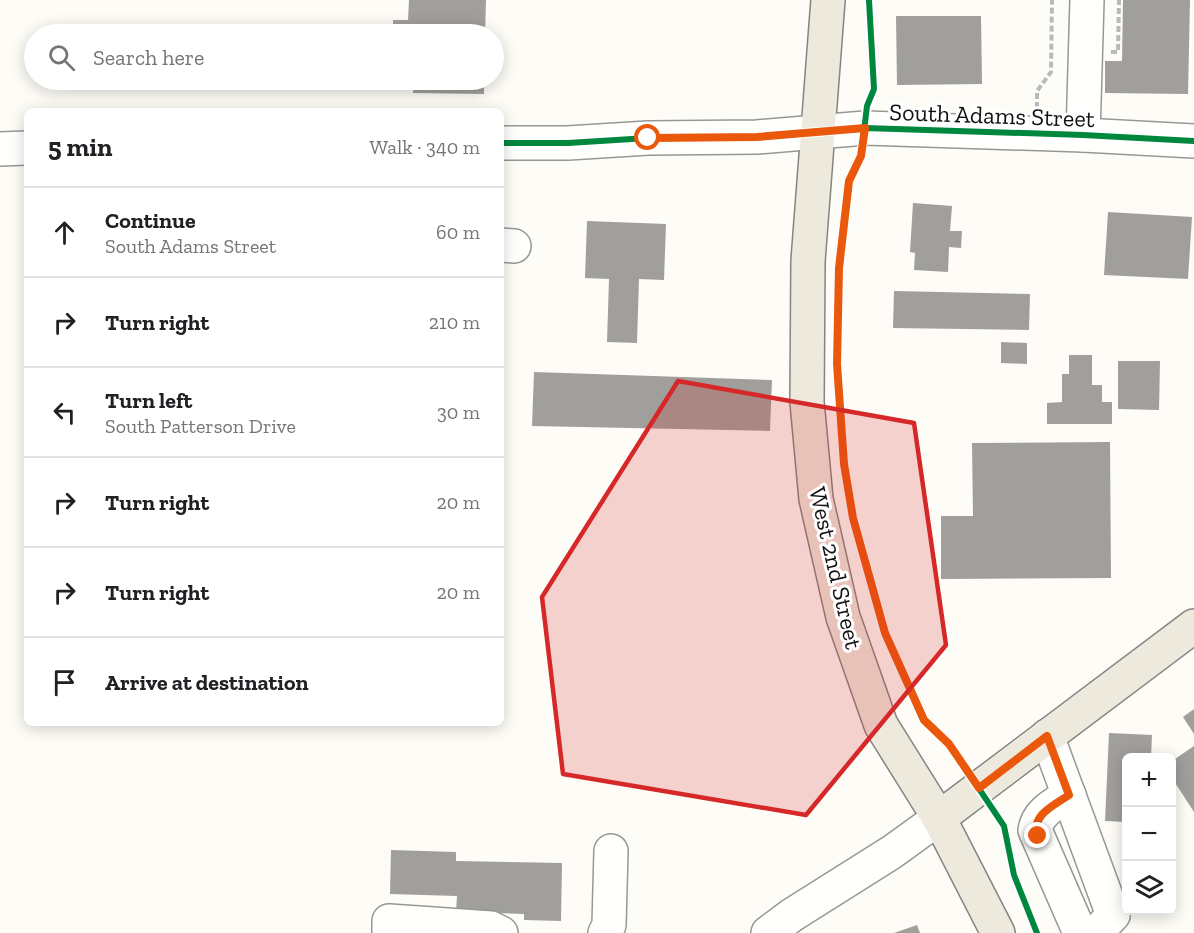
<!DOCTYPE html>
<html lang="en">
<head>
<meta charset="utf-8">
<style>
	:root { --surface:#fff; --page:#f2f2f2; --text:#202124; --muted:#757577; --line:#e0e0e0 }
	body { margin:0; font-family:"Zilla Slab",serif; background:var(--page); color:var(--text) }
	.controls { position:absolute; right:18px; bottom:18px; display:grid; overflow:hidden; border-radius:9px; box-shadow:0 3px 15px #0003 }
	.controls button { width:54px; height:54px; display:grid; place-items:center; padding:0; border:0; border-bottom:2px solid var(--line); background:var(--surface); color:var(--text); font:30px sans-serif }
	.stop { position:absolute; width:18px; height:18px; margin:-14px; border:4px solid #ea580c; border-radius:50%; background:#fff }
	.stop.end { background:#ea580c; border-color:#fff; box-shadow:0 2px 6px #0008 }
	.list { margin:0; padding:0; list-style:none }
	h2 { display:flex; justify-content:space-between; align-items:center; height:78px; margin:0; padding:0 24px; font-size:26px }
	h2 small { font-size:20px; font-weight:400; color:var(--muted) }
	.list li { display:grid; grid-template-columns:39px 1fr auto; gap:18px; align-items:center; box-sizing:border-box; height:90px; padding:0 24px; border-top:2px solid var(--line) }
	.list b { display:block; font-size:22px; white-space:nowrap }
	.list p { margin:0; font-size:20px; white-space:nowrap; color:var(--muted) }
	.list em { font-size:20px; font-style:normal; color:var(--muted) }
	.icon { flex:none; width:33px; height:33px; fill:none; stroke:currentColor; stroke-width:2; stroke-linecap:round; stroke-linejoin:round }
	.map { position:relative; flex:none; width:1194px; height:933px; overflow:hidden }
	.search { position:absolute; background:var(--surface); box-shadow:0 3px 15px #0003; left:24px; top:24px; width:480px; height:66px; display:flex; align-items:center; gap:15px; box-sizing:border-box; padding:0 21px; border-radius:33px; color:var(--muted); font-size:22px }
	.panel { position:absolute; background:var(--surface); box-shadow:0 3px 15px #0003; left:24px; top:108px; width:480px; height:618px; border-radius:9px }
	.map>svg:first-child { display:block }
	.building { fill:#a19f9c }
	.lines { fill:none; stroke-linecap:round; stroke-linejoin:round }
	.minor-casing { stroke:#979795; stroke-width:36 }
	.major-casing { stroke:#858482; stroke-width:36 }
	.path { stroke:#b9b9b8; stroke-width:4; stroke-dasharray:6 3; stroke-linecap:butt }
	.minor { stroke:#fffffe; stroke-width:33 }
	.major { stroke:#ede9dc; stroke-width:33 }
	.cycleway-casing { stroke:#fff; stroke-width:10 }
	.cycleway { stroke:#00873e; stroke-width:6 }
	.route { stroke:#ea580c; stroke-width:8 }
	.marked { fill:#d62828; fill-opacity:0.2; stroke:#d62828; stroke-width:4.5; stroke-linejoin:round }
	.labels { text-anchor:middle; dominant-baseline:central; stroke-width:6; stroke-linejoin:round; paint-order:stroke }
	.street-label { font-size:24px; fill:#111; stroke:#fff }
</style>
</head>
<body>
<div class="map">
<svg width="1194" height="933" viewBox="0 0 1194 933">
	<rect width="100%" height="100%" fill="#fdfcf7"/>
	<g class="building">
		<polygon points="409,0 486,0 485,34 393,34 393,20 408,20"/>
		<polygon points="1123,0 1190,0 1188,94 1105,93 1105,61 1122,61"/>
		<polygon points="896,16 981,16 982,84 897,85"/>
		<polygon points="414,80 484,80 484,94 413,93"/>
		<polygon points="913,203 952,206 950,231 962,231 961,248 949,247 948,272 914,270 915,253 910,252"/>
		<polygon points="1108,212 1192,217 1188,279 1104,275"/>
		<polygon points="587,221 666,224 664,280 639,279 637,343 607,342 609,279 585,278"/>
		<polygon points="894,291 1030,294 1029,330 893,328"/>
		<polygon points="1001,342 1027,343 1027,364 1001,363"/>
		<polygon points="1069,355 1092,355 1092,385 1102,385 1102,402 1112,402 1112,424 1047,424 1047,403 1062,402 1062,374 1069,374"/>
		<polygon points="1118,361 1160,361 1159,410 1118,409"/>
		<polygon points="534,372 772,380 770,431 532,426"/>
		<polygon points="1110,442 1111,578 941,579 941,516 973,516 972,443"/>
		<polygon points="1194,709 1194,734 1183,717"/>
		<polygon points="1109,733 1152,735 1151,758 1126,758 1126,822 1105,821"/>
		<polygon points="1194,746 1194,812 1172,778 1172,761"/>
		<polygon points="391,850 456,852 456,861 562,863 561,921 524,920 524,914 456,912 457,896 390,894"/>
		<polygon points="917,925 920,933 894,933"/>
	</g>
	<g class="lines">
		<defs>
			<g id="minor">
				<polyline points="1083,135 1087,0"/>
				<polyline points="501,143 568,143 648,138 757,137 865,128 1083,135 1194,141"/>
				<polyline points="0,149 27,148"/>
				<polyline points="501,245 514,246"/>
				<polyline points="1047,736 1113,915 1096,933"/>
				<path d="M1069 795C1055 804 1038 812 1035 830L1080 933"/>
				<polyline points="389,933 389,921 491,928 501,933"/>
				<polyline points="605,933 609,925 611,851"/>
				<polyline points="768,933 792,915 892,852 939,818"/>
			</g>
			<g id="major">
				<polyline points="828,0 808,261 807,402 816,499 843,617 881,725 939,818 998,933"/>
				<polyline points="939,818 1194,626"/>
			</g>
		</defs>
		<use href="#minor" class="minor-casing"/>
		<use href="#major" class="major-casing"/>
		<g class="path">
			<polyline points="1111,52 1118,52 1119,0"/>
			<polyline points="1037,108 1037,91 1051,72 1052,0"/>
		</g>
		<use href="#minor" class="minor"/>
		<use href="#major" class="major"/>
		<defs>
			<g id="cycleway">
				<polyline points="869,0 874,89 867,106 861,156 849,181 839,268 837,364 844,464 853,518 885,633 924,720 949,744 1004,826 1014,875 1037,933"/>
				<polyline points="501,143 568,143 648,138 757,137 865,128 1083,135 1194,141"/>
			</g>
		</defs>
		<use href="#cycleway" class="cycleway-casing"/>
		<use href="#cycleway" class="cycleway"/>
	</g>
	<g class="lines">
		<path class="route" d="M648 138 757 137 865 128 861 156 849 181 839 268 837 364 844 464 853 518 885 633 924 720 949 744 979 788 1047 736 1069 795C1055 805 1030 815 1038 836"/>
	</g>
	<path class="marked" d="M678 381 914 423 946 645 806 815 563 774 542 597Z"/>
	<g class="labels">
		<g class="street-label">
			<text transform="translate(992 115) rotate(2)">South Adams Street</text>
			<text transform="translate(836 568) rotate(77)">West 2nd Street</text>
		</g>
	</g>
</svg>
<div class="controls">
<button>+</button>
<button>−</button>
<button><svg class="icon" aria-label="layers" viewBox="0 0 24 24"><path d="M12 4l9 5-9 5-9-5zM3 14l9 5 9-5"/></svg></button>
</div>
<div class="stop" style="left:648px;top:138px"></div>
<div class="stop end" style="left:1038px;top:836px"></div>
<div class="search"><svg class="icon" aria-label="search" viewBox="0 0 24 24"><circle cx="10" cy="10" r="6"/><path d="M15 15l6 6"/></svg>Search here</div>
<section class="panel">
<h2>5 min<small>Walk · 340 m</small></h2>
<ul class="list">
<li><svg class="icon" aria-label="ahead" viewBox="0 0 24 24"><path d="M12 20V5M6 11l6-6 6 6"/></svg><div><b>Continue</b><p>South Adams Street</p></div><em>60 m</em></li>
<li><svg class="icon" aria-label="right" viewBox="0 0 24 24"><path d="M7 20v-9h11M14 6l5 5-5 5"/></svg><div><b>Turn right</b></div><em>210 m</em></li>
<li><svg class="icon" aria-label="left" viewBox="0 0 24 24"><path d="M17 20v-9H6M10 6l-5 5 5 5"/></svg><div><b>Turn left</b><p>South Patterson Drive</p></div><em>30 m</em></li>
<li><svg class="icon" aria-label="right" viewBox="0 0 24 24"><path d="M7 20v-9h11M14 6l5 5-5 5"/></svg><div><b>Turn right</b></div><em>20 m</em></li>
<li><svg class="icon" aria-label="right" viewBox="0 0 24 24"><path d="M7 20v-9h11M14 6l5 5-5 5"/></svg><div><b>Turn right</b></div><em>20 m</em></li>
<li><svg class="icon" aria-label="arrive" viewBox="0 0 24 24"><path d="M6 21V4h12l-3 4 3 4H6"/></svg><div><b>Arrive at destination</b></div></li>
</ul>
</section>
</div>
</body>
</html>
